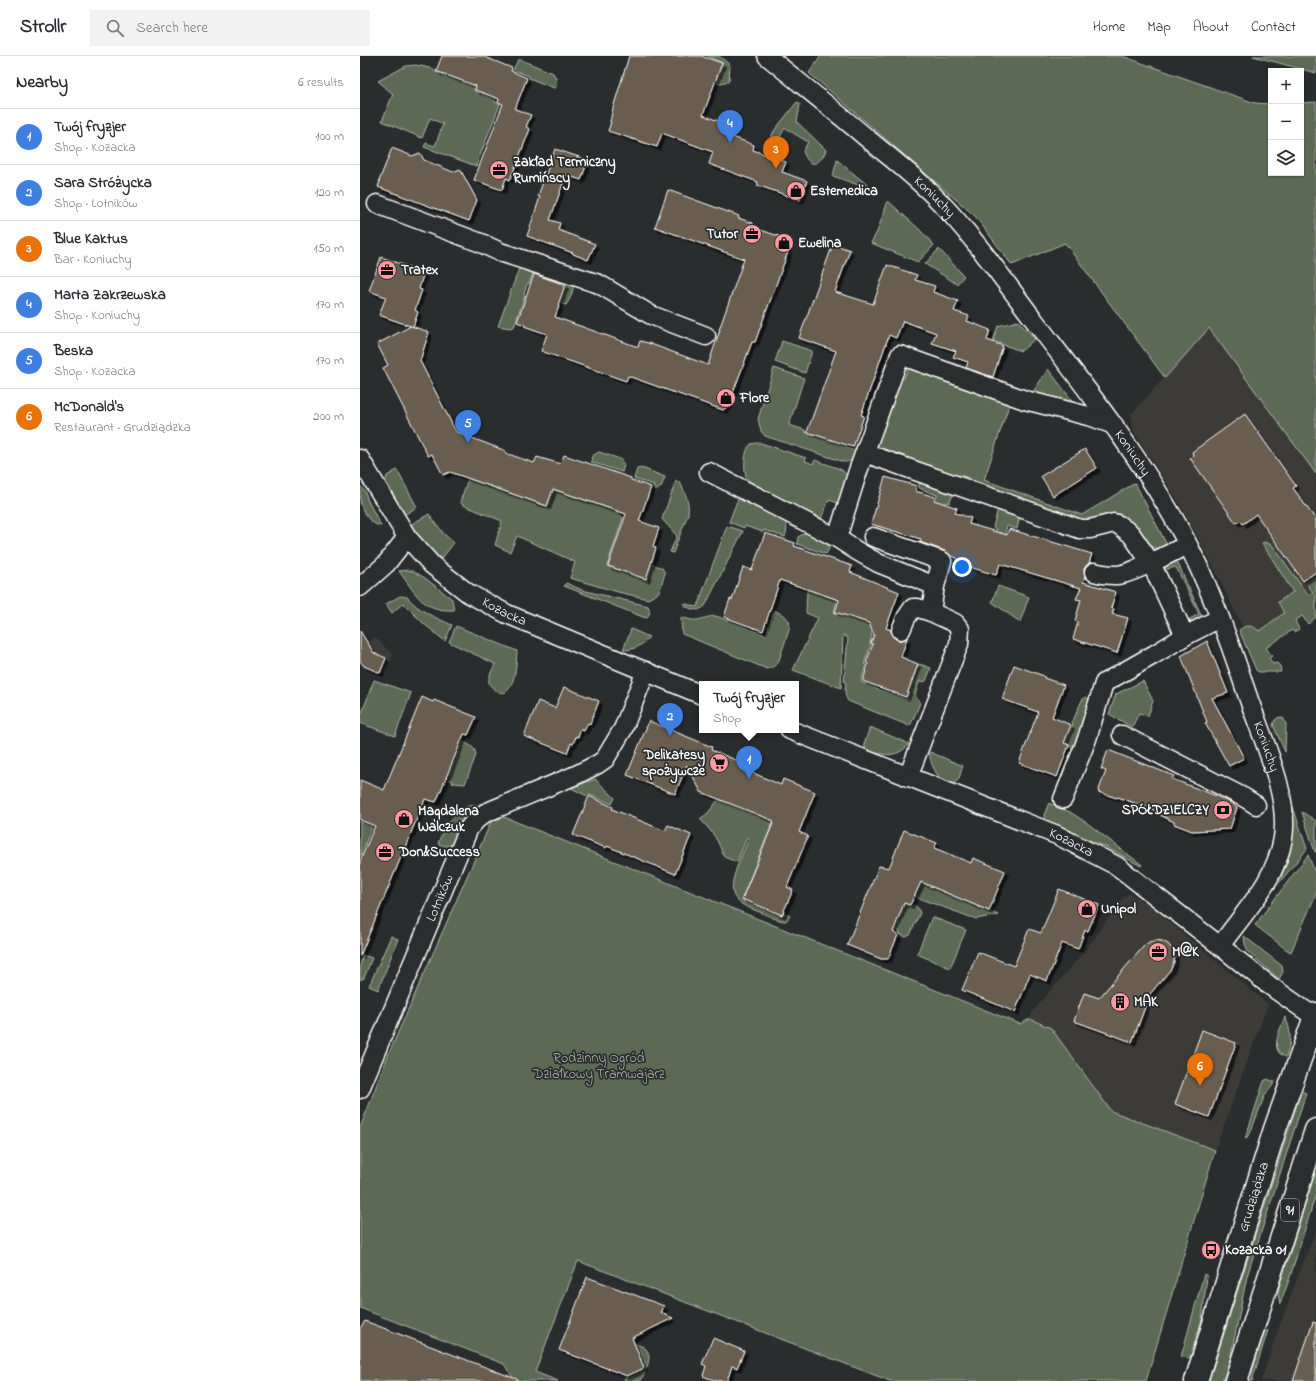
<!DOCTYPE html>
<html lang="en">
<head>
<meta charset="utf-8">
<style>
	:root { --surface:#fff; --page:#f2f2f3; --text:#2b2b33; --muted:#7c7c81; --line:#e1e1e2; --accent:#d93025 }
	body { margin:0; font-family:"Indie Flower",sans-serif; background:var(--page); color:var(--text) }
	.controls { position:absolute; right:12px; top:12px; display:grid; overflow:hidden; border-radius:0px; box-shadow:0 1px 3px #0004 }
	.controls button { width:36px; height:36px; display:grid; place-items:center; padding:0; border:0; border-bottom:1px solid var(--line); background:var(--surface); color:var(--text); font:20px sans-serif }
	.you { position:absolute; left:602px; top:511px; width:14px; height:14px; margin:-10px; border:3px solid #fff; border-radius:50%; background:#1a73e8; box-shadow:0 0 0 6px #1a73e833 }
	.badge { display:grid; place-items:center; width:26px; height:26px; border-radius:50%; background:var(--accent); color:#fff; font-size:13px; font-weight:700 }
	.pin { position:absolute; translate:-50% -33px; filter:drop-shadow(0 1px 2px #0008) }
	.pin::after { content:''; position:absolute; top:21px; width:14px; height:12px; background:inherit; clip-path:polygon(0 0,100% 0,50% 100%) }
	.popup { position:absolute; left:339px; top:625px; width:100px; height:52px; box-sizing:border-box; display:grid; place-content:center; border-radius:0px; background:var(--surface); filter:drop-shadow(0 1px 3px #0005); font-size:13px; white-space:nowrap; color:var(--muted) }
	.popup b { font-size:15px; color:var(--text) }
	.popup::after { content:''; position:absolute; left:50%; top:100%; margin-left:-8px; border:8px solid transparent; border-top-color:var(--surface) }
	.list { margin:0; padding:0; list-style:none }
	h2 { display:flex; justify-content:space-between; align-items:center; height:52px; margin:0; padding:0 16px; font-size:17px }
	h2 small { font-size:13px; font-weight:400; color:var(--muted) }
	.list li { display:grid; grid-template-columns:26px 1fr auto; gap:12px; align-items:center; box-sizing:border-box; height:56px; padding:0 16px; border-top:1px solid var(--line) }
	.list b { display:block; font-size:15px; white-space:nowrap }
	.list p { margin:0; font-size:13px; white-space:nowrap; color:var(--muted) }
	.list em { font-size:13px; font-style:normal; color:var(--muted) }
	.icon { flex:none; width:22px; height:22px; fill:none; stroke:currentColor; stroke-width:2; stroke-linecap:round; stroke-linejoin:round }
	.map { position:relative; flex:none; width:956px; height:1325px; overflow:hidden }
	header { display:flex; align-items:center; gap:24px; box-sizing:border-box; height:56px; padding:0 20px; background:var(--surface); border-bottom:1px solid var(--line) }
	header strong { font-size:19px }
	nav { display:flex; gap:22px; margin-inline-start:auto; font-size:14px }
	.search { width:280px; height:36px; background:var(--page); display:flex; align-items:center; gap:10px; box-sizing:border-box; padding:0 14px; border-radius:0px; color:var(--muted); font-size:15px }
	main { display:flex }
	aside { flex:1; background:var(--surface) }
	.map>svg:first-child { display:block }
	.built { fill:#3d3b38 }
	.green { fill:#5b6b54; stroke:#adb5aa }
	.building { fill:#685d4f; stroke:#fff; filter:url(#shadow) }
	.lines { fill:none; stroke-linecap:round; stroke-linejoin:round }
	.street-casing { stroke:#fff; stroke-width:21 }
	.primary-casing { stroke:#fff; stroke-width:25 }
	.street { stroke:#2a2d2e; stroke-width:18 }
	.primary { stroke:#2a2d2e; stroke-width:22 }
	.labels { text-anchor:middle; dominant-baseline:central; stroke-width:3.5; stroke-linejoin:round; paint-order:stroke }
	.shield { fill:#2a2d2e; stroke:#bfc0c0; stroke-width:1 }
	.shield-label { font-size:13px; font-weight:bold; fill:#fff }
	.poi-label { font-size:14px; font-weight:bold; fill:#fff; stroke:#2a2d2e; text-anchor:start }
	.street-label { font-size:14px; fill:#fff; stroke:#2a2d2e }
	.park-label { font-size:14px; fill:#adb5aa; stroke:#2a2d2e }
</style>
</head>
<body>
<header>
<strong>Strollr</strong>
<div class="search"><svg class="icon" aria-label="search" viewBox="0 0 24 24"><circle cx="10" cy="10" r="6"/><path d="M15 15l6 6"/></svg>Search here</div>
<nav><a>Home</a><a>Map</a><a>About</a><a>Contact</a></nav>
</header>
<main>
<aside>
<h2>Nearby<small>6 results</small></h2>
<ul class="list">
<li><span class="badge" style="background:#3f7fe0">1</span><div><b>Twój fryzjer</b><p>Shop · Kozacka</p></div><em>100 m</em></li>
<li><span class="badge" style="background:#3f7fe0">2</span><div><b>Sara Stróżycka</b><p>Shop · Lotników</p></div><em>120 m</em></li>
<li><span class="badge" style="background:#e8710a">3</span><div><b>Blue Kaktus</b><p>Bar · Koniuchy</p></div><em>150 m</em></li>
<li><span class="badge" style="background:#3f7fe0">4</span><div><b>Marta Zakrzewska</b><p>Shop · Koniuchy</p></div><em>170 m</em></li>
<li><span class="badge" style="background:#3f7fe0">5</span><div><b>Beska</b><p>Shop · Kozacka</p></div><em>170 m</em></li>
<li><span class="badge" style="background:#e8710a">6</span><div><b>McDonald's</b><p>Restaurant · Grudziądzka</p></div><em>200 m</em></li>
</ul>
</aside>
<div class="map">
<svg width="956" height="1325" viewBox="0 0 956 1325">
	<defs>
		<filter id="shadow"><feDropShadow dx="3.5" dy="3.5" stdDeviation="0" flood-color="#0009"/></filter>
	</defs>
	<rect width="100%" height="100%" fill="#2a2d2e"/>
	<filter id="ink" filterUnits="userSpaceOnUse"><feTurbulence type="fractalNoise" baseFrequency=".025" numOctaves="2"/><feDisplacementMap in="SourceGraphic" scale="8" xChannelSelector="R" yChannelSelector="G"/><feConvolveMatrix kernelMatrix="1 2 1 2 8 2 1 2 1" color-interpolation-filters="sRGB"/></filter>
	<g filter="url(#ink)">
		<g class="built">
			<polygon points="849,271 956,418 956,541 890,586 851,506 818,445 774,376 771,359"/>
			<polygon points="15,581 33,599 25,619 4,610 0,605 0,592"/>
			<polygon points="770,837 789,849 908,948 855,1094 751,1055 691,972 670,963 672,956 724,896 760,845"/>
			<polygon points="956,1174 956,1325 901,1325 919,1271"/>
		</g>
		<g class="green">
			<polygon points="347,0 359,0 370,9 369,25 357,28 363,7"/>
			<polygon points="461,0 762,0 895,47 911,48 911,117 941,117 941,47 956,46 956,418 849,272 805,322 705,187 652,209 615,160 449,17"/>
			<polygon points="893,0 952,0 956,1 956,17"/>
			<polygon points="158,4 161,4 193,17 196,22 196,31 194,32 169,22 169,20 153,14"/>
			<polygon points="56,9 74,13 74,15 95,24 96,22 100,23 99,26 114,31 114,35 135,44 135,46 140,48 116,110 64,91 66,87 75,90 83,68 70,62 62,82 22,65 33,38 18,25 46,10"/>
			<path d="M437 46 440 48 437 66 466 94C460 110 449 113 443 95L448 86 425 72 416 88H410L409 85 414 75Z"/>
			<polygon points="477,104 511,132 512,134 473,120"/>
			<polygon points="528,145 559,173 574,189 558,206 511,187 517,176"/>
			<polygon points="579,193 604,220 597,228 565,208"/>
			<path d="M160 210 213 228C214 234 210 244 206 249L201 248 207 228 173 217 169 228H167L164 238 165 239 154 271 150 272 138 270Z"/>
			<polygon points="658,265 675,283 661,295 633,285 638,270"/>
			<polygon points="422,285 452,295 445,317 415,306"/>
			<path d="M550 308 650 346 624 424 722 459 775 427 809 493C783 499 772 461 749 459 742 458 737 463 731 465 728 466 725 466 722 466L608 428 610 422 599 419 597 425 519 393 516 387 537 319 544 322Z"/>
			<path d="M414 312 444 322 429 369 445 374V376L493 394 501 378 504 379C500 389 497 407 484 406L405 380 401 375 398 363Z"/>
			<polygon points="688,313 718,352 671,339"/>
			<path d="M401 387 446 402 445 405 453 408 455 404 480 413 483 415 488 421 481 448 469 444 460 465 393 430C392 427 388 425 387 422 383 416 384 393 391 388 394 387 398 387 401 387Z"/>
			<polygon points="239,396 260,403 264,409 262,416 231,406 232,400"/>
			<polygon points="282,412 305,421 301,431 297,434 293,432 294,429 274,423 277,413"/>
			<polygon points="37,414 57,451 44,459 25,427 27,420"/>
			<polygon points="108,423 188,451 194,434 258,456 263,462 247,510 287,525 292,508 302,512 305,517 300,534 297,538 288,543 258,536 210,522 215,506 157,480 150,496 135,489 142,465 103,449 100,446"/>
			<polygon points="559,424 594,437 589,447 586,446 584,451 575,448 577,439 559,432"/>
			<path d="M316 425 320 426C325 438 330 446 328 458L313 497 310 496 317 480 302 463Z"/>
			<path d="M0 430C6 434 6 440 8 445L21 470C10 469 1 454 0 444 0 439 0 435 0 430Z"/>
			<path d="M379 440 424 463C428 469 427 474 425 481L404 474 403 476 385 470 384 472 369 466Z"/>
			<polygon points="638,453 660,460 657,473 647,470 644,483 634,480 636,473 633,471"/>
			<polygon points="69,458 84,478 94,487 82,502 76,501 63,487 50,469"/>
			<path d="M367 470 383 475 345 550C338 556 333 554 325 550L323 547 337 551Z"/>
			<polygon points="445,477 450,478 467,487 469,493 466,498 437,488 438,481"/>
			<path d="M905 486 913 490 948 539 953 536 946 527 956 519V561L948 568 942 560 935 565 939 573 934 576 932 574 906 592 912 600 909 602 913 608 917 607 920 610 921 616H899L896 614 879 574C887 568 892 569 899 575L924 557 918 546 933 536 902 487Z"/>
			<polygon points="816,503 842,561 829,566 826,565 839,558 816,511 803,514 804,510"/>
			<path d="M47 514 53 515 65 522 92 543 94 554C63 556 55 537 39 515Z"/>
			<polygon points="206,527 222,534 284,549 288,550 290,556 287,562 283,561 204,530"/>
			<polygon points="638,530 669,541 660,566 632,546"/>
			<path d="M447 534 477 544 474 557 513 570 510 588H511L504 608 506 609 501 626 515 631 514 632 547 643 559 608 571 612 566 625 559 626 555 639 560 647 551 668 549 670 547 669 488 645C484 639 485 634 486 627L484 626 488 582 483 579 481 632 433 614 458 562 446 557Z"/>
			<path d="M40 540 47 541C60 556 74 561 92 569L85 585 63 567 43 547 32 557 26 548Z"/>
			<path d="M414 554 425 560 429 565 430 571 418 607 413 611 407 613 322 578 321 561C341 568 339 561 356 560L406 579Z"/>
			<path d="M96 570 157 595C156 609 156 623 148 634 144 641 130 633 129 626 128 621 133 613 135 608L89 586Z"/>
			<path d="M271 573 289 581C282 590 274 594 263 594Z"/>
			<polygon points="14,624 51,637 35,680 0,667 0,662"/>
			<polygon points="783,625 793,645 788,660 779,657 772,671 749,658 756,638"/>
			<polygon points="726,641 730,644 716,693 710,691 711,689 706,687 713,668 712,667 722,644"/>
			<polygon points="919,661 923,662 926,667 925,696 913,669 915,664"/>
			<path d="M510 671 549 688C537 703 522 699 506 694L504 688Z"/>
			<path d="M103 686C110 689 115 691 116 699L105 728 92 727 93 725 88 723Z"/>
			<path d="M570 696 603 710C601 714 600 722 597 725 584 738 568 707 570 696Z"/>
			<polygon points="235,723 255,742 252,748 228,738 227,740 211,732"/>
			<path d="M930 742 947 793 910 838C915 831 920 824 923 816 934 793 933 767 930 742Z"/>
			<path d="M358 744 399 761 402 757 414 763 382 842 384 846 419 860 424 857 430 860 426 865C416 865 406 858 397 855 389 852 378 848 374 840 367 826 384 796 389 782L387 781 377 806 364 801C357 782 354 778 340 763L348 757Z"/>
			<polygon points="689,747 710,756 727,767 782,809 781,810 746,791 685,767 684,759"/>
			<path d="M111 749H116V752L107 760 93 790H86L78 788C83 771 94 755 111 749Z"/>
			<polygon points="942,756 956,765 956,796 955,796"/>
			<polygon points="144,761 660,968 670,963 691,972 751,1055 855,1094 786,1325 530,1325 218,1205 175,1316 198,1325 155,1325 144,1308 0,1252 0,1072 29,997 131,766"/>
			<polygon points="0,766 12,771 0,801"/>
			<polygon points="948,799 956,819 956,838 931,896 927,894 895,869"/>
			<polygon points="556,821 568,826 568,830 638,859 616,863 555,841 556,839 550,837"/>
			<polygon points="545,849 551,851 553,849 557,851 560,857 550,879 546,881 539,878 540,876 536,874"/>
			<polygon points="572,861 606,874 590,912 557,898"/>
			<polygon points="31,880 38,883 18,934 9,930"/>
			<polygon points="884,880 922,910 923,916 919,923 888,896 885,888"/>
			<polygon points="3,899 12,902 4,922 0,924 0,910"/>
			<path d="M925 961C932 974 931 987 926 1001 908 995 920 974 925 961Z"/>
			<polygon points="907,1023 915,1026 904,1041 890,1078 885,1083 904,1025"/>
			<polygon points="941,1035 946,1037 887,1220 870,1304 862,1325 849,1325"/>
			<polygon points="956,1114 956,1138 929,1224 920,1248 918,1238 919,1231"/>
			<polygon points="844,1218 847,1220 842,1263 830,1302 821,1301"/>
			<polygon points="908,1274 892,1325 889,1325 904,1277"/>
			<path d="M271 1286C275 1288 283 1290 286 1293 294 1302 284 1316 281 1325H264L266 1321 269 1322 276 1319 277 1317 280 1318 285 1306 281 1303 282 1300 279 1293 270 1290Z"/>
		</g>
		<g class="building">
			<polygon points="82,0 122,0 152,12 151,15 167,22 155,53 171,59 166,71 170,73 150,124 146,122 142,134 114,124 143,48 138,46 139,43 115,34 116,30 76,15"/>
			<polygon points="269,0 341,0 362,7 343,59 366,68 362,77 394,89 393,94 426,106 422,116 447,125 440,144 397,129 398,126 349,108 353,96 302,77 297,91 248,75 251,66 250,66 253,52"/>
			<polygon points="32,92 52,100 60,97 64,104 93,116 100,113 117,144 109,165 18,131 20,125 19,125"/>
			<polygon points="195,93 228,104 221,124 206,119 190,164 200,167 198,174 235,188 228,204 213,198 213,197 167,180 180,141 178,140"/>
			<polygon points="308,134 379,160 378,162 393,167 392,171 430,184 426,196 428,196 395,286 392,286 368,350 363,354 268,320 266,325 181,295 187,278 164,270 165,269 157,266 174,218 205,229 198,249 199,250 195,261 278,291 280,285 288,287 348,309 360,274 359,274 384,203 295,171"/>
			<polygon points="473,188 490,194 475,236 513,248 527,209 557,219 555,224 575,230 573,236 598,245 594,255 609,260 607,265 630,274 627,284 643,290 633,321 606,312 608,306 593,301 596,295 572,287 576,277 543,265 536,282 529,279 501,359 504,360 493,391 447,376 476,295 439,282"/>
			<polygon points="21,201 64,216 59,233 62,234 55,254 58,256 53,271 19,259 26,241 9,235"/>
			<polygon points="51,270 69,276 60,305 96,376 146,395 145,397 174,407 177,401 201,408 204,399 271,422 271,424 291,431 279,465 299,472 293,490 296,492 286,523 248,510 266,458 193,433 187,450 90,416 83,419 72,398 68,400 23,312 28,309 17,288"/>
			<polygon points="885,358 936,430 933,432 956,464 956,516 943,525 896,458 883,468 880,465 876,467 830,402 833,399 832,396"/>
			<polygon points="725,393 737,412 693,440 681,420"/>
			<polygon points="525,421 557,430 555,435 575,441 574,444 597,452 595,457 611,462 609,468 647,479 649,473 732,498 729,507 724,513 725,521 723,526 756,536 751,552 754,553 752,558 768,562 757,597 713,583 718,566 715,565 721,544 716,543 721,532 640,508 636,519 596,507 597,502 591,500 585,495 560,486 561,483 511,468"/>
			<polygon points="405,477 435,487 434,490 492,510 490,516 539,536 526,572 531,574 532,580 537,584 542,584 547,582 541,601 558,608 546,641 503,625 508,608 506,607 513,588 511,587 514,579 509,567 475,556 479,544 420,524 403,575 364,561 370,543 372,544 383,511 392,514"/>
			<polygon points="0,575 14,597 26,602 20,617 4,610 0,605"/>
			<polygon points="847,585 868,637 852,642 884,702 869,710 845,667 847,666 821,600"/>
			<polygon points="654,609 684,620 684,622 704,629 692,661 711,669 704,687 709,689 697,721 659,707 678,656 642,643"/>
			<polygon points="204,631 239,645 230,668 228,667 224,675 221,673 218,681 216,680 213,688 211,687 207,697 164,680 178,645 195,652"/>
			<polygon points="62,641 73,646 74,644 116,661 108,679 104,678 76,746 65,743 0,900 0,805 15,770 0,764 0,724 24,734"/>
			<polygon points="289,665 352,691 351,694 386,708 384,713 421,729 423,723 455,736 439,776 448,780 427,831 433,834 422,859 382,843 414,765 341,736 327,709 315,738 267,719"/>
			<polygon points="748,694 814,720 812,723 854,739 872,747 877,752 870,773 832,775 814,768 814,766 798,758 799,756 758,741 757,742 738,736 746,715 741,713"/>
			<polygon points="229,740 253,751 252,753 305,775 308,769 331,779 315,818 247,790 246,792 213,779"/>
			<polygon points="544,774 577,787 574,792 611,807 613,802 645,815 629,855 561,826 550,849 544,847 533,876 538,879 528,903 521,903 487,889 519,810 529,812"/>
			<polygon points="699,833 739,849 728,875 725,874 718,893 702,887 687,925 670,918 655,956 602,934 618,896 654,910 669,873 681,877"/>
			<polygon points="796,884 802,885 808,888 812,893 815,900 814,906 811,913 790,938 772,986 714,965 724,937 739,942 784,890 789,886"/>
			<polygon points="842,974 876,987 849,1061 815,1048"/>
			<polygon points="227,1221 304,1250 301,1257 313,1262 272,1282 284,1312 267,1320 199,1294"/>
			<polygon points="5,1265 159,1324 159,1325 0,1325 0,1272"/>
			<polygon points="953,1266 956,1267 956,1325 933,1325"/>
			<polygon points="353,1282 384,1295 377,1312 372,1310 367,1325 356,1325 343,1320 346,1310 342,1308"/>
		</g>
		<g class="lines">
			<defs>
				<g id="street">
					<path id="s1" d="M407 0C441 28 475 55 508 83 532 103 557 122 578 144 615 182 645 226 677 268 729 336 782 403 823 479 850 530 870 586 888 641 902 682 930 739 923 782 916 825 884 856 860 890"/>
					<polyline points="17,148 121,187 140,196 239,228 291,259 346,280"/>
					<polyline points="505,397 720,473 730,473 754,467 759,469 771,478 791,507 827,489"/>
					<path id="s2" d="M0 403 47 481 72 509 108 537 147 558 342 639"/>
					<polyline points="349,416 477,482 498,415 540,299 665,344 732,361 754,369"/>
					<polyline points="513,481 582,505 575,530 571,556 595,567 600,573 599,588 548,721"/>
					<polyline points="477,482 497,495 518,507 575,530"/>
					<polyline points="0,531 26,508 47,481"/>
					<polyline points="541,574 546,562 553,552 558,552 571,556"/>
					<polyline points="825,580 860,562"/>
					<path id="s3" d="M430 674 697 779 757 810 860 890 909 929 956 962"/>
					<polyline points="762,679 885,742 896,749"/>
					<path d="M703 743 727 683 744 627 795 598 825 580 791 507C767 517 761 523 734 516"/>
					<path id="s4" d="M0 1033 109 772 116 764 125 757 216 719 238 708 245 703 263 673 286 615"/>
				</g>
				<g id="primary">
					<path id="s5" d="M836 1325 915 1073 956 958"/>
					<polyline points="876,1325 956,1074"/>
				</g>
			</defs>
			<use href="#street" class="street-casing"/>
			<use href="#primary" class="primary-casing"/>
			<use href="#street" class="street"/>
			<use href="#primary" class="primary"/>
		</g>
	</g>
	<defs>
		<symbol id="office-disc" viewBox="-11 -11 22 22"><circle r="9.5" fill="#ff9aa2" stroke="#2a2d2e"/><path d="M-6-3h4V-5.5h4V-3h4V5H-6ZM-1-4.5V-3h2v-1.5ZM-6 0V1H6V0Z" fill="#111"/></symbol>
		<symbol id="shop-disc" viewBox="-11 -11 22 22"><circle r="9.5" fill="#ff9aa2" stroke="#2a2d2e"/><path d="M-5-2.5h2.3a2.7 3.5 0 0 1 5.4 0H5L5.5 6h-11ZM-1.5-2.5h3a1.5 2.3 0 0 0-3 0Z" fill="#111"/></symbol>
		<symbol id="supermarket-disc" viewBox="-11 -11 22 22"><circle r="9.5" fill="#ff9aa2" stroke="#2a2d2e"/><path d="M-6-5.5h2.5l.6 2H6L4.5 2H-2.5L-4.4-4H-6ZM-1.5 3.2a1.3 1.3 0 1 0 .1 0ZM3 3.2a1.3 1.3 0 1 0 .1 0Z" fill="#111"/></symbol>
		<symbol id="bank-disc" viewBox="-11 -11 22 22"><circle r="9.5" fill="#ff9aa2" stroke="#2a2d2e"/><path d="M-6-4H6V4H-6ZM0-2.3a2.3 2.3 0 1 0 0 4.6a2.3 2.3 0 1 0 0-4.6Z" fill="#111"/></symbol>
		<symbol id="building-disc" viewBox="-11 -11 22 22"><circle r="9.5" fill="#ff9aa2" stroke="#2a2d2e"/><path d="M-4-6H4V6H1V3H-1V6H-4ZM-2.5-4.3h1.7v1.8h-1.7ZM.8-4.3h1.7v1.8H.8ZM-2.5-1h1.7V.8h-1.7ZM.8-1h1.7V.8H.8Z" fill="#111"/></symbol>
		<symbol id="bus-disc" viewBox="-11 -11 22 22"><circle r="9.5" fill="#ff9aa2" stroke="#2a2d2e"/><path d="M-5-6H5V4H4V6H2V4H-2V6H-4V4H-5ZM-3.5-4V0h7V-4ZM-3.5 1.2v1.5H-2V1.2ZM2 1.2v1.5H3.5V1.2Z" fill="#111"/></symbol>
	</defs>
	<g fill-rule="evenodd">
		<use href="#office-disc" x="128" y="103" width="22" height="22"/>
		<use href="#shop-disc" x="425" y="124" width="22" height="22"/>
		<use href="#office-disc" x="381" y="167" width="22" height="22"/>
		<use href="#shop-disc" x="413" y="176" width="22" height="22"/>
		<use href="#office-disc" x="16" y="203" width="22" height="22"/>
		<use href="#shop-disc" x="355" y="331" width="22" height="22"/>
		<use href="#supermarket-disc" x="348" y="696" width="22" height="22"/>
		<use href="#bank-disc" x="852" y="743" width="22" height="22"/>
		<use href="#shop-disc" x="33" y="752" width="22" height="22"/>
		<use href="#office-disc" x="14" y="785" width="22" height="22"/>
		<use href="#shop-disc" x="716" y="842" width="22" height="22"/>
		<use href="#office-disc" x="787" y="885" width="22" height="22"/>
		<use href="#building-disc" x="749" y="935" width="22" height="22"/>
		<use href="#bus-disc" x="840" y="1183" width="22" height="22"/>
	</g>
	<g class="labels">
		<rect class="shield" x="921" y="1143" width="18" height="22" rx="3"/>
		<g class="shield-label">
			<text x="930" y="1154">91</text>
		</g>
		<g class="poi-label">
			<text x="153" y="106">Zakład Termiczny<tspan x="153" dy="16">Rumińscy</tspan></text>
			<text x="450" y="135">Estemedica</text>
			<text x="378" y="178" text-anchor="end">Tutor</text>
			<text x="438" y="187">Ewelina</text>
			<text x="41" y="214">Tratex</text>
			<text x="380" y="342">Flore</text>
			<text x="345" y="699" text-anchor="end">Delikatesy<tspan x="345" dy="16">spożywcze</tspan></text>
			<text x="849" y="754" text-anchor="end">SPÓŁDZIELCZY</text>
			<text x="58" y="755">Magdalena<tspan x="58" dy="16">Walczuk</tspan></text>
			<text x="39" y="796">Don&amp;Success</text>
			<text x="741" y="853">Unipol</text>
			<text x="812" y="896">M@K</text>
			<text x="774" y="946">MAK</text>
			<text x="865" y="1194">Kozacka 01</text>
		</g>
		<g class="street-label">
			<text stroke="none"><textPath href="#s1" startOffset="219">Koniuchy</textPath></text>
			<text stroke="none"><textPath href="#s1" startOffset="543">Koniuchy</textPath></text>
			<text stroke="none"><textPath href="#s2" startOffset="215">Kozacka</textPath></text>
			<text stroke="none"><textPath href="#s1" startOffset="867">Koniuchy</textPath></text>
			<text stroke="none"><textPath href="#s3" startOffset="303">Kozacka</textPath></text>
			<text stroke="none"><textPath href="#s4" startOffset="207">Lotników</textPath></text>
			<text stroke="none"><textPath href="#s5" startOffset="193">Grudziądzka</textPath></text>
		</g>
		<g class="park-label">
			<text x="239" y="1002">Rodzinny Ogród<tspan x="239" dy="16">Działkowy Tramwajarz</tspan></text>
		</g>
	</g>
</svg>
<div class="controls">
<button>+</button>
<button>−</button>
<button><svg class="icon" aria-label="layers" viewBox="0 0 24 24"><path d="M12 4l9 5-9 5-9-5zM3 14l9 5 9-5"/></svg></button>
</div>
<div class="you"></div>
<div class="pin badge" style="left:389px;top:723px;background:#3f7fe0">1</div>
<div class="popup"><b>Twój fryzjer</b>Shop</div>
<div class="pin badge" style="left:310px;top:680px;background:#3f7fe0">2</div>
<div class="pin badge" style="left:416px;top:113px;background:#e8710a">3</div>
<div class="pin badge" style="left:370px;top:87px;background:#3f7fe0">4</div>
<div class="pin badge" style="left:108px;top:387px;background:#3f7fe0">5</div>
<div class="pin badge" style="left:840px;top:1030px;background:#e8710a">6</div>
</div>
</main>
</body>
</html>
